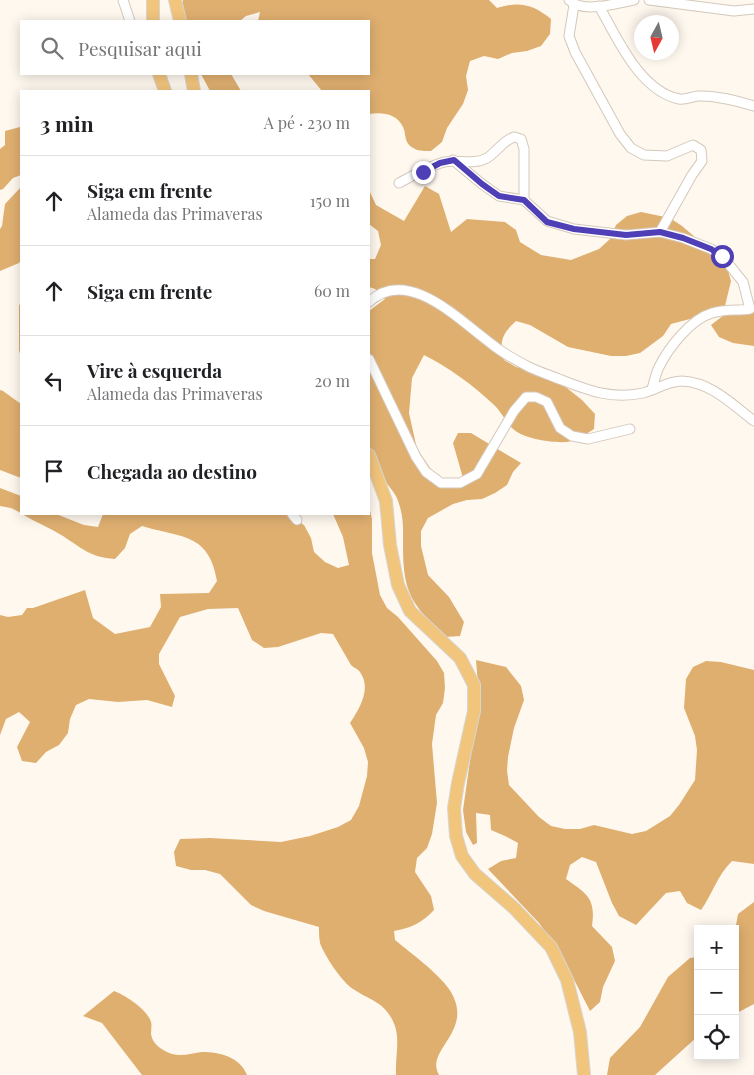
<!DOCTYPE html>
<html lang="pt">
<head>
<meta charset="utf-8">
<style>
	:root { --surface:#fff; --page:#f2f2f2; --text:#202124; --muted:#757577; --line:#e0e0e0 }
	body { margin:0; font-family:"Playfair Display",serif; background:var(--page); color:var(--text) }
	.controls { position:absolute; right:15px; bottom:15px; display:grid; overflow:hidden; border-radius:0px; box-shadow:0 2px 12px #0003 }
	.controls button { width:45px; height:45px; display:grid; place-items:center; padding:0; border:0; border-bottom:1px solid var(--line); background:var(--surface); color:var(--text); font:25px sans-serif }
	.compass { position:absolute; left:634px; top:15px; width:45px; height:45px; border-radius:50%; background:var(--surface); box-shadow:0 2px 12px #0003; rotate:188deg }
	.stop { position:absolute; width:15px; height:15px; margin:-11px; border:4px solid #4f3fb6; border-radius:50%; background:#fff }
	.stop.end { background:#4f3fb6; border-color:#fff; box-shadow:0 1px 5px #0008 }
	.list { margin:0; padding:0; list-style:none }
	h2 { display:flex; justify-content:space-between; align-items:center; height:65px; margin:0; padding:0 20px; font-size:21px }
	h2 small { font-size:16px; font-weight:400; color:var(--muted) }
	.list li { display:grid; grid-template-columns:32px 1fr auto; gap:15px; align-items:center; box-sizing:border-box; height:90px; padding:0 20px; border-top:1px solid var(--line) }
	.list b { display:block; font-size:19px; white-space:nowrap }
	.list p { margin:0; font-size:16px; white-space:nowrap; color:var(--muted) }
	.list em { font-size:16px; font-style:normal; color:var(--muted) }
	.icon { flex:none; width:28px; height:28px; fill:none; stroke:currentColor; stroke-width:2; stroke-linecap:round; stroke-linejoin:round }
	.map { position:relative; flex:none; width:754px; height:1075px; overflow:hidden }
	.search { position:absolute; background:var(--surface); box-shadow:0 2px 12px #0003; left:20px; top:20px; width:350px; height:55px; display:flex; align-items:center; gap:12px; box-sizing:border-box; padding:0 18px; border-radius:0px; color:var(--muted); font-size:19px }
	.panel { position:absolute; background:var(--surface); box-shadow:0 2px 12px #0003; left:20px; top:90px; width:350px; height:425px; border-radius:0px }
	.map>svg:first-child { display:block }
	.forest { fill:#dfaf70 }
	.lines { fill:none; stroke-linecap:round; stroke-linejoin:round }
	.minor-casing { stroke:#d4c8bb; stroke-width:11 }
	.primary-casing { stroke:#d6d6d5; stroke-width:14 }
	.minor { stroke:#fff; stroke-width:9 }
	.primary { stroke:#f2c57d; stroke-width:12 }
	.route { stroke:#4f3fb6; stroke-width:6 }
</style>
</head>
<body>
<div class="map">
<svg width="754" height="1075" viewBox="0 0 754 1075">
	<rect width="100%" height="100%" fill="#fff8ef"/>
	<g class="forest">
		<path d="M183 0H489L497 8C519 1 533 4 551 19L550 34 541 46 527 51 512 53 498 59 484 56 470 61 466 76 468 90 463 104 447 128 442 142 431 151C426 151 419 151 415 149 403 143 407 136 403 127 397 113 381 112 369 114V91H322L308 74H369V21H258L260 12 246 16 240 21H178Z"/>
		<polygon points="201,74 231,74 241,91 210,91"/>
		<polygon points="20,127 21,127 21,175 13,178 3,189 0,190 0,149 5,145 5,131"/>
		<path d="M425 186 439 194 451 232 467 219 505 222 516 230 520 242 541 255 571 260 599 249 610 239 616 225 627 216 641 212 670 218 682 226 717 256 727 267 731 281 724 310 671 324 663 336 640 353 626 356H611L568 347 530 325 516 321C502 334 499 341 504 360L516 367 531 370 558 381 582 400 595 414 594 429C586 434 576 441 567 442 551 443 523 439 512 428 505 421 501 411 493 404 473 385 448 367 424 355L412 378 409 413 417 449 435 475 456 485 463 478 453 443 458 433H471L521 463 513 472 507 485 495 493 482 499 467 500 453 504 428 518 421 531V546L428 575 449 597 464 622 460 636 445 637C412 604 403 594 403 546 403 532 404 518 399 504 397 495 390 488 385 481 378 471 372 457 369 446V311L385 299 375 289 369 287V259H375L381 245 378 231 369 224V190L376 205 404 221Z"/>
		<polygon points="21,187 21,260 19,263 0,271 0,229 2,226 5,204"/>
		<polygon points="21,304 21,358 19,350 19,305"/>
		<polygon points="754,309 754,346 733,343 719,337 711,325 724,315"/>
		<polygon points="0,390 3,391 21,404 21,478 0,470"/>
		<polygon points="0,488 21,496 21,513 11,508 0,506"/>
		<path d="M369 506 372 519V553L380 595 387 608 398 617 437 661 444 673 445 688 443 703 436 715 432 744 437 803 432 834 427 848 417 858 415 872 431 896 434 910C422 923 411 928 394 931L395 940C411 953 438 973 449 989 477 1031 424 1049 439 1075H396C395 1058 400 1042 395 1026 386 1002 371 1001 353 989 342 982 324 955 320 943 319 938 319 932 319 927L264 911 251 905 220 874 205 870H191L176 866 174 852 180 839 210 838 281 842 310 836 338 827 351 820 359 806 367 776 368 762 364 748 350 723C359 709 372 689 360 672 358 669 354 668 351 665 345 655 339 644 333 634L321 633 278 647 264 648 252 640 238 608 208 609 180 617 159 654V664L175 696 172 707 147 700 118 702 89 699 76 705 70 719 68 733 59 745 46 752 36 763 22 761 17 747 30 722 19 712 6 719 0 735V615L8 617 22 615 27 608H33L85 590 93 618 115 634 150 627 161 607 160 594 209 593 217 581C209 532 180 538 142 526L130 534 125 548 115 559C90 557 83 549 63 536 50 528 35 522 22 514H56L84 525 98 527 103 514H287L304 525 311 538 314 552 325 562 338 568 349 565 343 537 333 514H369Z"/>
		<path d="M476 660 506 667 521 686 524 700 514 728 508 757 507 771 509 785 539 817 551 826 565 829H580L594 825 632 834 646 831 670 816 679 805 695 780 697 750 695 736 684 708 686 679 693 667 706 661 721 662 754 670V864L732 861C717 876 713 893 701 910L687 903 680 891 666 893 636 925 619 916 612 903 596 862 582 857 570 865 566 879C587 894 596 898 592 926L612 947 615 961 603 987 600 1002 590 1011 564 960 539 923 488 869 501 861 516 858 518 843 505 836 491 830 490 815 476 813 477 843 473 845 466 832 463 810 479 697Z"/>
		<polygon points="754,902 754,1004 735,1014 735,931 738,914"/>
		<polygon points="698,957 698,1036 655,1075 607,1075 610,1058 640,1027 668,977 690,958"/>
		<path d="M114 991C125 995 148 1010 151 1022 152 1026 151 1030 151 1034 152 1044 163 1051 172 1054 182 1057 193 1053 202 1052 220 1052 240 1057 247 1075H142L102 1023 83 1016Z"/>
	</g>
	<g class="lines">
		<defs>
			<g id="minor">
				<polyline points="123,0 130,21"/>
				<path d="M569 0C582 14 617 3 634 0"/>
				<polyline points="649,0 734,11 754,9"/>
				<polyline points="574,5 569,36 575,52 620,134 631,148 644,155 667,156 693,145 701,150 702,161 692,175 660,232"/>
				<path d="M599 6C617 38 640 91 679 99 685 100 691 97 698 96 716 95 737 101 754 106"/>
				<polyline points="453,160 482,184 499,196 524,200"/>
				<path d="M399 183C412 176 427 167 441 163 456 158 473 166 487 158 497 152 502 141 514 137L521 139 524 149V200L547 221 574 229 626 235 660 232 683 238 711 249 722 256 743 282 750 309C737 311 725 309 712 313 691 319 669 347 659 367 656 373 654 382 652 389"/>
				<path d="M369 302C407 266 458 319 489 342 501 352 517 361 531 368 540 372 549 375 559 379 587 390 611 400 643 393 656 390 667 381 682 381 711 382 733 405 754 421"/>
				<polyline points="369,359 416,457 426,472 441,483 460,483 477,474 514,411 526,397 536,397 547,402 560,428 572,436 588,439 630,429"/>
				<polyline points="292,514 297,520"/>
			</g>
			<g id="primary">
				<polyline points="175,0 180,21"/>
				<polyline points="153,21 153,0"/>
				<polyline points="159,74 165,91"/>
				<polyline points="191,74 194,91"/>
				<polyline points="369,455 386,501 390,545 398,585 410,611 460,658 474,685 474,711 458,783 454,808 456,836 462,856 475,874 514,908 551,947 567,980 580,1032 584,1075"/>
			</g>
		</defs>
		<use href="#minor" class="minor-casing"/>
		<use href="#primary" class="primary-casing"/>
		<use href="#minor" class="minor"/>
		<use href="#primary" class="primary"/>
	</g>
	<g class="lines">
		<polyline class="route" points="423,172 440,163 454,160 482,184 499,196 524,200 547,222 574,229 626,235 660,232 683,238 711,249 722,256"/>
	</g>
</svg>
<div class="controls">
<button>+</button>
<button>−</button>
<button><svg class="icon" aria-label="locate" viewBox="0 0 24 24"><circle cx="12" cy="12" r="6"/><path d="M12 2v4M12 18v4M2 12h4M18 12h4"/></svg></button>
</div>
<svg class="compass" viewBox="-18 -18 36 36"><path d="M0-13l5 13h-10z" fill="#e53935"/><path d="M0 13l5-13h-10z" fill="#757577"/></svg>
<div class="stop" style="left:722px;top:256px"></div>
<div class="stop end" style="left:423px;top:172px"></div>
<div class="search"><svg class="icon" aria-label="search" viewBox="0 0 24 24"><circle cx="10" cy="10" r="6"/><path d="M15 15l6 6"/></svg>Pesquisar aqui</div>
<section class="panel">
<h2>3 min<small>A pé · 230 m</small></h2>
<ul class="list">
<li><svg class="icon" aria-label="ahead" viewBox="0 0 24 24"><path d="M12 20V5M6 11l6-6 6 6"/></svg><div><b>Siga em frente</b><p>Alameda das Primaveras</p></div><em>150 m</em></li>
<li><svg class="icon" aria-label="ahead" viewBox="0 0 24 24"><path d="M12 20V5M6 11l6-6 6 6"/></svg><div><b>Siga em frente</b></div><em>60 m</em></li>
<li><svg class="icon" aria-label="left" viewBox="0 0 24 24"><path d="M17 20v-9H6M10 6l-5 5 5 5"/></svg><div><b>Vire à esquerda</b><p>Alameda das Primaveras</p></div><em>20 m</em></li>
<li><svg class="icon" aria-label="arrive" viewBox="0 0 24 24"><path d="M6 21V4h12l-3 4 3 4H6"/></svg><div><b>Chegada ao destino</b></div></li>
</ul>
</section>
</div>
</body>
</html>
